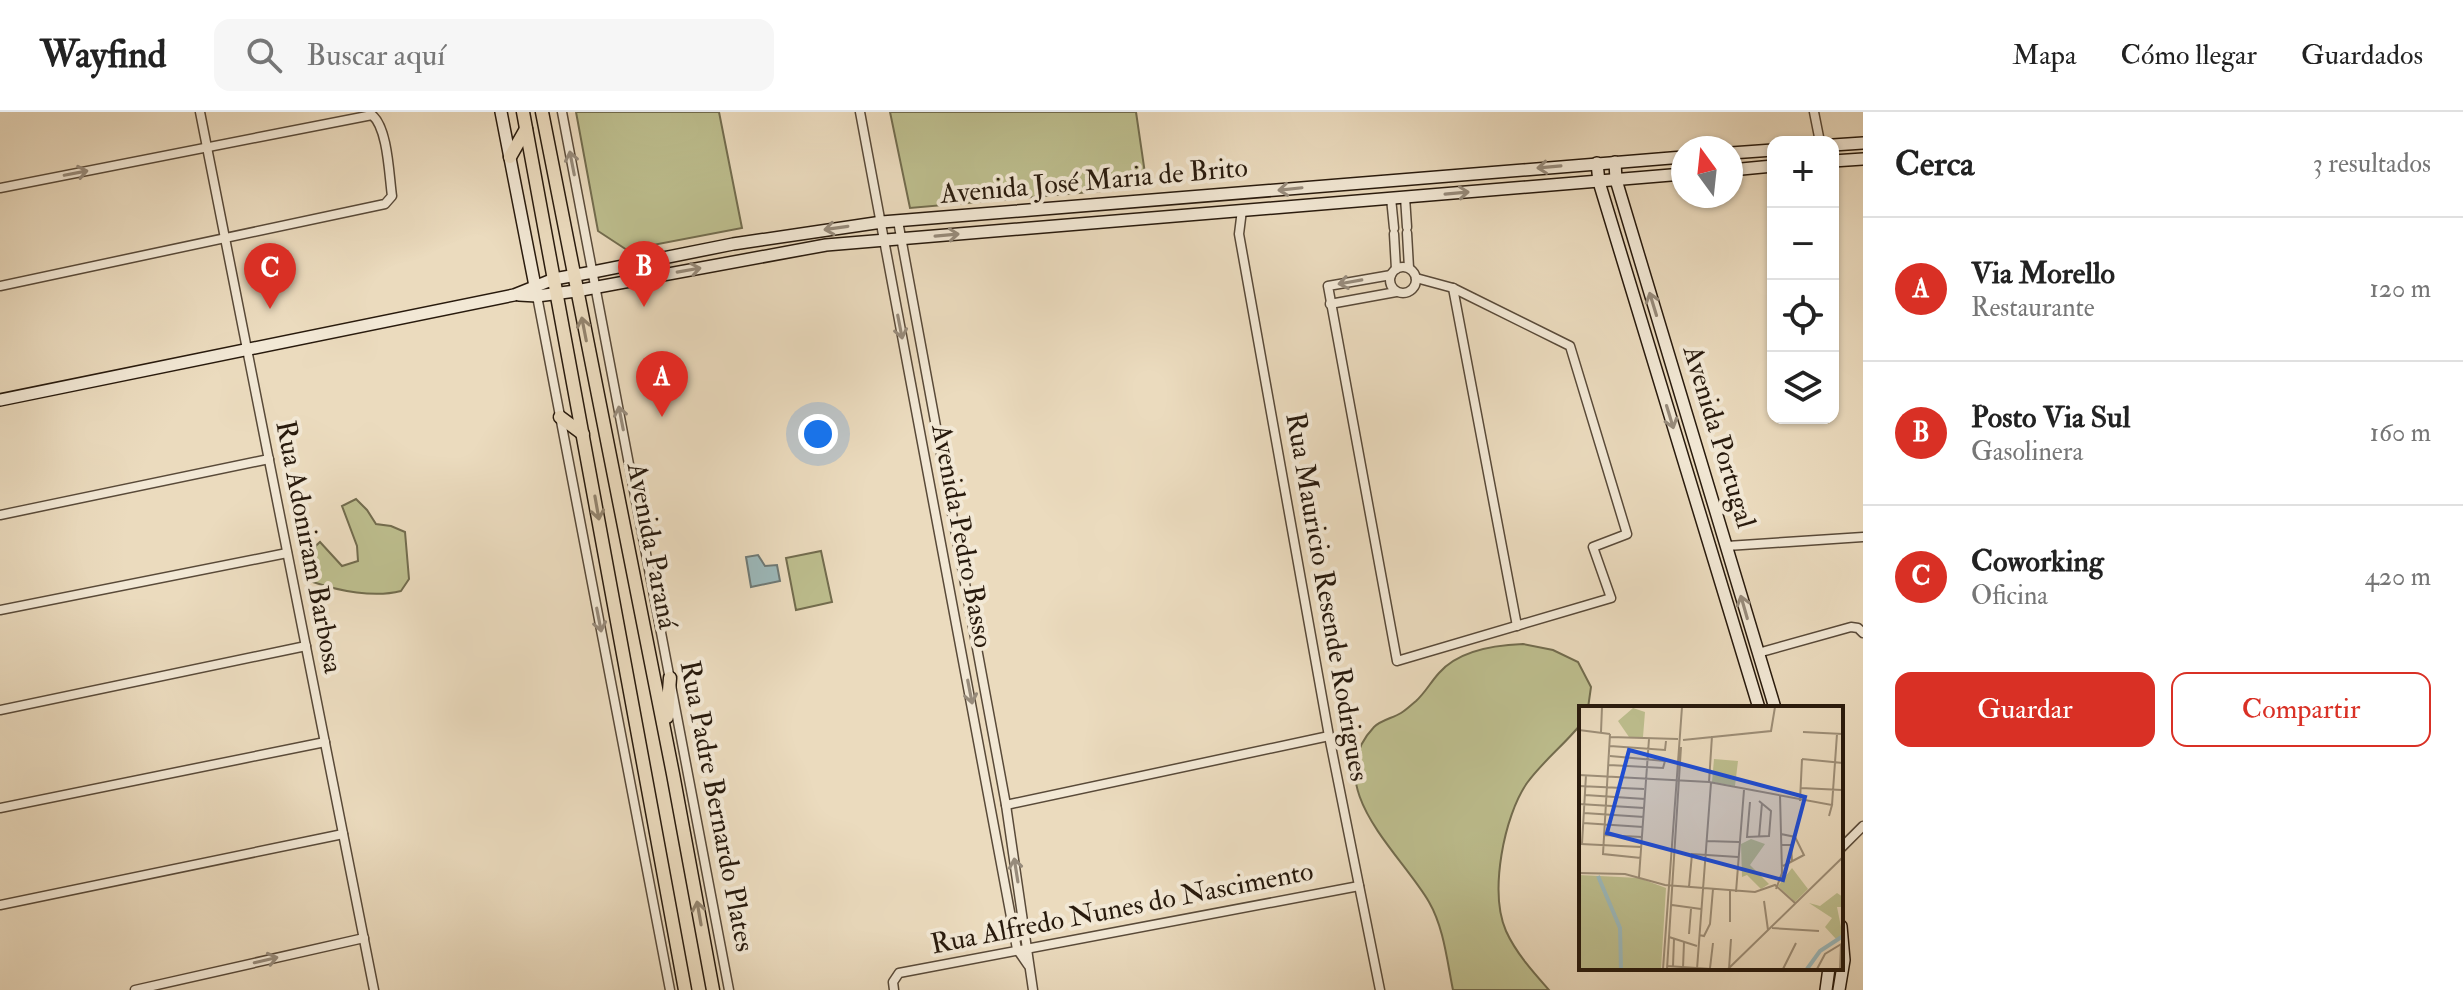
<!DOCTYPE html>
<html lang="es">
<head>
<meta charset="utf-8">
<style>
	:root { --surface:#fff; --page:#f6f6f6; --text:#222; --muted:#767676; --line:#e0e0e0; --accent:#d93025 }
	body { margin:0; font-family:"IM FELL Double Pica",serif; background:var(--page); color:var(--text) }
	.controls { position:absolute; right:24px; top:24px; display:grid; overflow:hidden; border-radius:16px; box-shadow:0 2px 6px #0004 }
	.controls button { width:72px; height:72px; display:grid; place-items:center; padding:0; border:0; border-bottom:2px solid var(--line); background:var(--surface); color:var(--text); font:40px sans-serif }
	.compass { position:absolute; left:1671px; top:24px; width:72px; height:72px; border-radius:50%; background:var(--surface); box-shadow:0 2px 6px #0004; rotate:345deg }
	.you { position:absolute; left:818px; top:322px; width:28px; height:28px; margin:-20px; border:6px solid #fff; border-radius:50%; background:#1a73e8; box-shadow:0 0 0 12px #1a73e833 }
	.badge { display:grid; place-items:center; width:52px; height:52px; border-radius:50%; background:var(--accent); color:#fff; font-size:26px; font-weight:700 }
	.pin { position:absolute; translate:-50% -66px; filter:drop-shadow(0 2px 4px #0008) }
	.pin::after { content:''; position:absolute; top:42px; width:28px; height:24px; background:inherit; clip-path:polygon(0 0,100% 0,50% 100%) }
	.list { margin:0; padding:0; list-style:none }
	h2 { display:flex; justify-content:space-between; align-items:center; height:104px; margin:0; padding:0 32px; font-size:34px }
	h2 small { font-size:26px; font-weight:400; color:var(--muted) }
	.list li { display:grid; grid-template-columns:52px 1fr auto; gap:24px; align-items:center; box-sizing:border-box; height:144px; padding:0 32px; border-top:2px solid var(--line) }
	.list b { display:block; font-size:30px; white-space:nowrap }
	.list p { margin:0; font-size:26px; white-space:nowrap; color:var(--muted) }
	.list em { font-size:26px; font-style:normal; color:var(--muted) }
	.actions { display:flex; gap:16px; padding:24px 32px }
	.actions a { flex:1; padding:18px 0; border:2px solid var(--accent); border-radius:16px; text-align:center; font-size:28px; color:var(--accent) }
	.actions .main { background:var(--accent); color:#fff }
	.icon { flex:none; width:44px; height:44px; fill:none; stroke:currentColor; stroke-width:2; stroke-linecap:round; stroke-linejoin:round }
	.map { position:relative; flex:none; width:1863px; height:878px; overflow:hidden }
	header { display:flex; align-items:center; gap:48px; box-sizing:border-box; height:112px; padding:0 40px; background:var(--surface); border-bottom:2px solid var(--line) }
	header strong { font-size:38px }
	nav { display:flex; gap:44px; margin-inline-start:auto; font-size:28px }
	.search { width:560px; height:72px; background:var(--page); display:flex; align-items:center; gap:20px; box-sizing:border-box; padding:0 28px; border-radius:16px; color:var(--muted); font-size:30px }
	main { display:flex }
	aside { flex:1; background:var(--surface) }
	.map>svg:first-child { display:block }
	.green { fill:#bdbe8e; stroke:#726c4e; stroke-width:2 }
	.water { fill:#9cb9bb; stroke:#6e7975; stroke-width:2 }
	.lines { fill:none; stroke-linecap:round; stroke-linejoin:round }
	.street-casing { stroke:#594a39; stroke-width:11 }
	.secondary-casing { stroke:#281a0d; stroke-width:14 }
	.primary-casing { stroke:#281a0d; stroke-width:15 }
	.street { stroke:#f2e8d5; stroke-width:8 }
	.secondary { stroke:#f2e8d5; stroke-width:11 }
	.primary { stroke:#ebdbbe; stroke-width:12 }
	.oneway { stroke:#978b7b }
	.oneway2 { stroke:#93846e }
	.labels { text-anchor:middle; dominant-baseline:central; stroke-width:8; stroke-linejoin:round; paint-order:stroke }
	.street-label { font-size:28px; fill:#281a0d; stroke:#f2e8d5 }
	.inset-river { fill:none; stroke:#9cb9bb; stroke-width:4 }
	.inset-road { fill:none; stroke:#9d8e77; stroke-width:2 }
	.view { fill:#1d4ed8; fill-opacity:0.15; stroke:#1d4ed8; stroke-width:4 }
	.inset-edge { fill:none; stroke:#281a0d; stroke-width:4 }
</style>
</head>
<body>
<header>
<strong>Wayfind</strong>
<div class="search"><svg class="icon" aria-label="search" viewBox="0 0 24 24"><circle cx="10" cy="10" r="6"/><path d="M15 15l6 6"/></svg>Buscar aquí</div>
<nav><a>Mapa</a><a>Cómo llegar</a><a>Guardados</a></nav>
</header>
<main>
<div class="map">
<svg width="1863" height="878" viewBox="0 0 1863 878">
	<rect width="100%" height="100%" fill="#ebdbbe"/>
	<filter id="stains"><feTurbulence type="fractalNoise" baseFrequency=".0025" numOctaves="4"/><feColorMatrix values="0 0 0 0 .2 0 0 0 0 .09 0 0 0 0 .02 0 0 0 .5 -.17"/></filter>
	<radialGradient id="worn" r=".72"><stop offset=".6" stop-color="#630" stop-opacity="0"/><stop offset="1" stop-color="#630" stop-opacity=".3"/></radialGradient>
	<g class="green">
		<polygon points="576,0 719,0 742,116 627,138 598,119"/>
		<polygon points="890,0 1136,0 1147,75 910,96"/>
		<path d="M356 387 367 398 376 412 391 414 405 420 409 467 401 479C374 486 339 479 313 470L306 456 308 441 320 430 342 454 358 449 357 434 342 394Z"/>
		<polygon points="821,439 832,490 796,498 786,446"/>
		<path d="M1523 532 1553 538 1578 550 1591 575 1588 596H1581V612C1564 633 1543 649 1527 671 1504 704 1489 780 1506 819 1516 841 1533 860 1549 878H1453C1447 849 1444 816 1429 790 1400 740 1318 674 1374 615 1381 608 1393 606 1401 601 1406 598 1411 593 1416 589 1425 581 1430 571 1439 561 1458 539 1495 533 1523 532Z"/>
	</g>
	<polygon class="water" points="758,443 765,454 777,453 780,469 751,475 746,445"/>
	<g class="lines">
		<defs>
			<g id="street">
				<polyline points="200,0 374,878"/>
				<polyline points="562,0 729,878"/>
				<polyline points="860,0 1017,837 1028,853"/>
				<polyline points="1814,0 1820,30"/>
				<path d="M0 76 372 3C388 16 389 63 392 84L385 92 0 174"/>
				<polyline points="1405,85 1407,115"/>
				<polyline points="1391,86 1394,116"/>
				<polyline points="1242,98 1239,122 1329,624 1380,878"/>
				<polyline points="898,109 1006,693 1033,878"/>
				<polyline points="1407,121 1409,156"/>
				<polyline points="1394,122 1396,157"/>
				<circle cx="1403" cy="168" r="13"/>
				<polyline points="1391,163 1328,174 1397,549 1611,486 1593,435 1627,422 1570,234 1453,176 1416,166"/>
				<polyline points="1453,176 1517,514"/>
				<polyline points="537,184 670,878"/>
				<polyline points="1330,192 1396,180"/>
				<polyline points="0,403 269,347"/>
				<polyline points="1727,434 1863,425"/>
				<polyline points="0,498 287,441"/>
				<polyline points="1758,541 1851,515 1858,516 1863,521"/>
				<polyline points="0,598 306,534"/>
				<polyline points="1006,693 1329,624"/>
				<polyline points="0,696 325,630"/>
				<polyline points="1841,736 1863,714"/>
				<polyline points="0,793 343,722"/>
				<polyline points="135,878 364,826"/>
				<polyline points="894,878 893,870 899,861 1359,774"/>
			</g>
			<g id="secondary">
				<polyline points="501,0 536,179"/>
				<polyline points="1833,33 1863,31"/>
				<polyline points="1731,41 1773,38"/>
				<polyline points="1833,49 1863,47"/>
				<polyline points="1615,50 1616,68 1775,596"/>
				<polyline points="1597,51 1599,70 1759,596"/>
				<polyline points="1731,58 1773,54"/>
				<polyline points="519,183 537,184 576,179 826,133 1683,62"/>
				<polyline points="0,288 514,183 554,167 593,160 733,132 882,110 1683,45"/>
				<polyline points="1826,878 1829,856"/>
				<polyline points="1839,878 1844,848 1841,814"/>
			</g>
			<g id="primary">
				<polyline points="523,0 685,878"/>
				<polyline points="542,0 673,662 713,878"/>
				<polyline points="510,45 526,17"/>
				<polyline points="560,305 583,322"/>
				<polyline points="667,605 670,566"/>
			</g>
		</defs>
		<use href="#street" class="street-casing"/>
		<use href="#secondary" class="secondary-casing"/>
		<use href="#primary" class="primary-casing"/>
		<use href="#street" class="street"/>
		<use href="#secondary" class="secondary"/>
		<use href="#primary" class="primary"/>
	</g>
	<defs><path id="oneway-shaft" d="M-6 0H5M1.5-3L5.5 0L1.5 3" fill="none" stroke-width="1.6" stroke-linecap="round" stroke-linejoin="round" transform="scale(2)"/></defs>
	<g class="oneway">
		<use href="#oneway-shaft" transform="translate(572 51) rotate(-101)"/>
		<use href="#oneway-shaft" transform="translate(1549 55) rotate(175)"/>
		<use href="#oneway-shaft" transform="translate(76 61) rotate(-11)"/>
		<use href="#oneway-shaft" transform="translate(1290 77) rotate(174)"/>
		<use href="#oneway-shaft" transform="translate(1457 81) rotate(-5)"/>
		<use href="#oneway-shaft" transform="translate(836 116) rotate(172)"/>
		<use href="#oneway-shaft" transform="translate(947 123) rotate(-5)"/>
		<use href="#oneway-shaft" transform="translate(689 158) rotate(-10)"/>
		<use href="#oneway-shaft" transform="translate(1350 170) rotate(170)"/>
		<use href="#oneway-shaft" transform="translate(1653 192) rotate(-107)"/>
		<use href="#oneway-shaft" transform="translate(900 215) rotate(79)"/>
		<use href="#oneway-shaft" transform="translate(1670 305) rotate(73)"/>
		<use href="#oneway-shaft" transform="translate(621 306) rotate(-101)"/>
		<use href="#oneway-shaft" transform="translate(1744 495) rotate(-106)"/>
		<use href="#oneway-shaft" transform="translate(599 508) rotate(79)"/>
		<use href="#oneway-shaft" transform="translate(970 580) rotate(79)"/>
		<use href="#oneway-shaft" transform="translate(1016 758) rotate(-99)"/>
		<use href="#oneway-shaft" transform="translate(266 848) rotate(-13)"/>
	</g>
	<g class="oneway2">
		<use href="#oneway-shaft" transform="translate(584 217) rotate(-101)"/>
		<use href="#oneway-shaft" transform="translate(597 396) rotate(80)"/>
		<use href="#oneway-shaft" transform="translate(699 801) rotate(-100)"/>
	</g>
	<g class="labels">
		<g class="street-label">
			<text transform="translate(1094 69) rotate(-5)">Avenida José Maria de Brito</text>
			<text transform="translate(1719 325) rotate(73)">Avenida Portugal</text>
			<text transform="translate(962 424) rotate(79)">Avenida Pedro Basso</text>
			<text transform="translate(652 434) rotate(79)">Avenida Paraná</text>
			<text transform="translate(309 435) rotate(79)">Rua Adoniram Barbosa</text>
			<text transform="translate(1327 485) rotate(80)">Rua Mauricio Resende Rodrigues</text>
			<text transform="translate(717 694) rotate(79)">Rua Padre Bernardo Plates</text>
			<text transform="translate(1122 796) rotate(-11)">Rua Alfredo Nunes do Nascimento</text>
		</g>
	</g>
	<g transform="translate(1579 594)">
		<rect width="264" height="264" fill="#ebdbbe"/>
		<path d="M54 2 66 6 64 31H50L39 15ZM135 53 159 55 156 80 133 76ZM172 133 186 138 171 159 190 178 182 183 168 169 163 171 162 138ZM213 162 229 183 216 196 199 180ZM0 169 60 172 87 182 82 263H0ZM258 187 264 191V201H258L264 231 257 233 246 221 253 212 230 197 241 200Z" fill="#bdbe8e"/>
		<path class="inset-river" d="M19 170 41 222 42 263M228 263 241 245 264 230"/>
		<path class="inset-road" d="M0 24 31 28M22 26 23 1M224 26 264 28M31 28 24 148 62 152M31 31 99 33M104 34 192 25 196 1M31 40 86 44 87 35M223 53 264 57M30 59 84 62 86 55 31 50M0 69 130 76 253 99 250 110M130 76 133 30M0 80 65 83M222 82 263 84M6 89 66 93M221 95 223 53M171 96 168 131 190 130 192 105 180 95M0 98 65 102M253 99 258 28M5 107 65 111M4 117 64 121M202 128 216 131 225 149 204 160M25 129 63 131M180 131 183 97M127 135 160 136M2 138 62 141M3 138 7 69M202 139H212L213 155M0 167 46 168 86 179 176 186 196 179 216 197M60 171 70 33M110 181 113 148 159 151M197 183 203 167 201 89M157 186 165 84M185 195 189 224M93 199 122 203M151 216V185M193 222 240 225M110 228 112 203M120 229 125 230 131 218 134 183M90 231 118 240M88 260 132 263M94 260 95 233M104 262 105 236M131 262 134 237M84 263 103 1M88 263 102 41M118 263 132 77M149 263 264 151M150 263 152 233M204 263 217 237M238 263 246 248 264 237M261 263 262 238"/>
		<path class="view" d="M50 44 226 91 204 174 28 127Z"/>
		<rect width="264" height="264" class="inset-edge"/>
	</g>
	<rect width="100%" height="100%" filter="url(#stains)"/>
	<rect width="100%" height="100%" fill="url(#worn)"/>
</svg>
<div class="controls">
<button>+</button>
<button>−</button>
<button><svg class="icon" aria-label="locate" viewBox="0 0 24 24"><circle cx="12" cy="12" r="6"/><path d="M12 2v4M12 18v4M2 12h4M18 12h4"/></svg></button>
<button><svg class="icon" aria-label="layers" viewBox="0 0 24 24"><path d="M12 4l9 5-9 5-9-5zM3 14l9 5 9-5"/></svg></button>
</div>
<svg class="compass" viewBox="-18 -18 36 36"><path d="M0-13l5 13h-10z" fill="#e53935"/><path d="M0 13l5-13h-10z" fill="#767676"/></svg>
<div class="you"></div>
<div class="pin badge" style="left:662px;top:305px">A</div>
<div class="pin badge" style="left:644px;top:195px">B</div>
<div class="pin badge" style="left:270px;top:197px">C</div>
</div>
<aside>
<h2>Cerca<small>3 resultados</small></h2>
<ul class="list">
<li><span class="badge">A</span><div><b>Via Morello</b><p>Restaurante</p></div><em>120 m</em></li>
<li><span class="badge">B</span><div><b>Posto Via Sul</b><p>Gasolinera</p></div><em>160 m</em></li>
<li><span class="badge">C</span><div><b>Coworking</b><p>Oficina</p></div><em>420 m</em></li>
</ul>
<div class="actions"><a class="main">Guardar</a><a>Compartir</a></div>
</aside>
</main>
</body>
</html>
